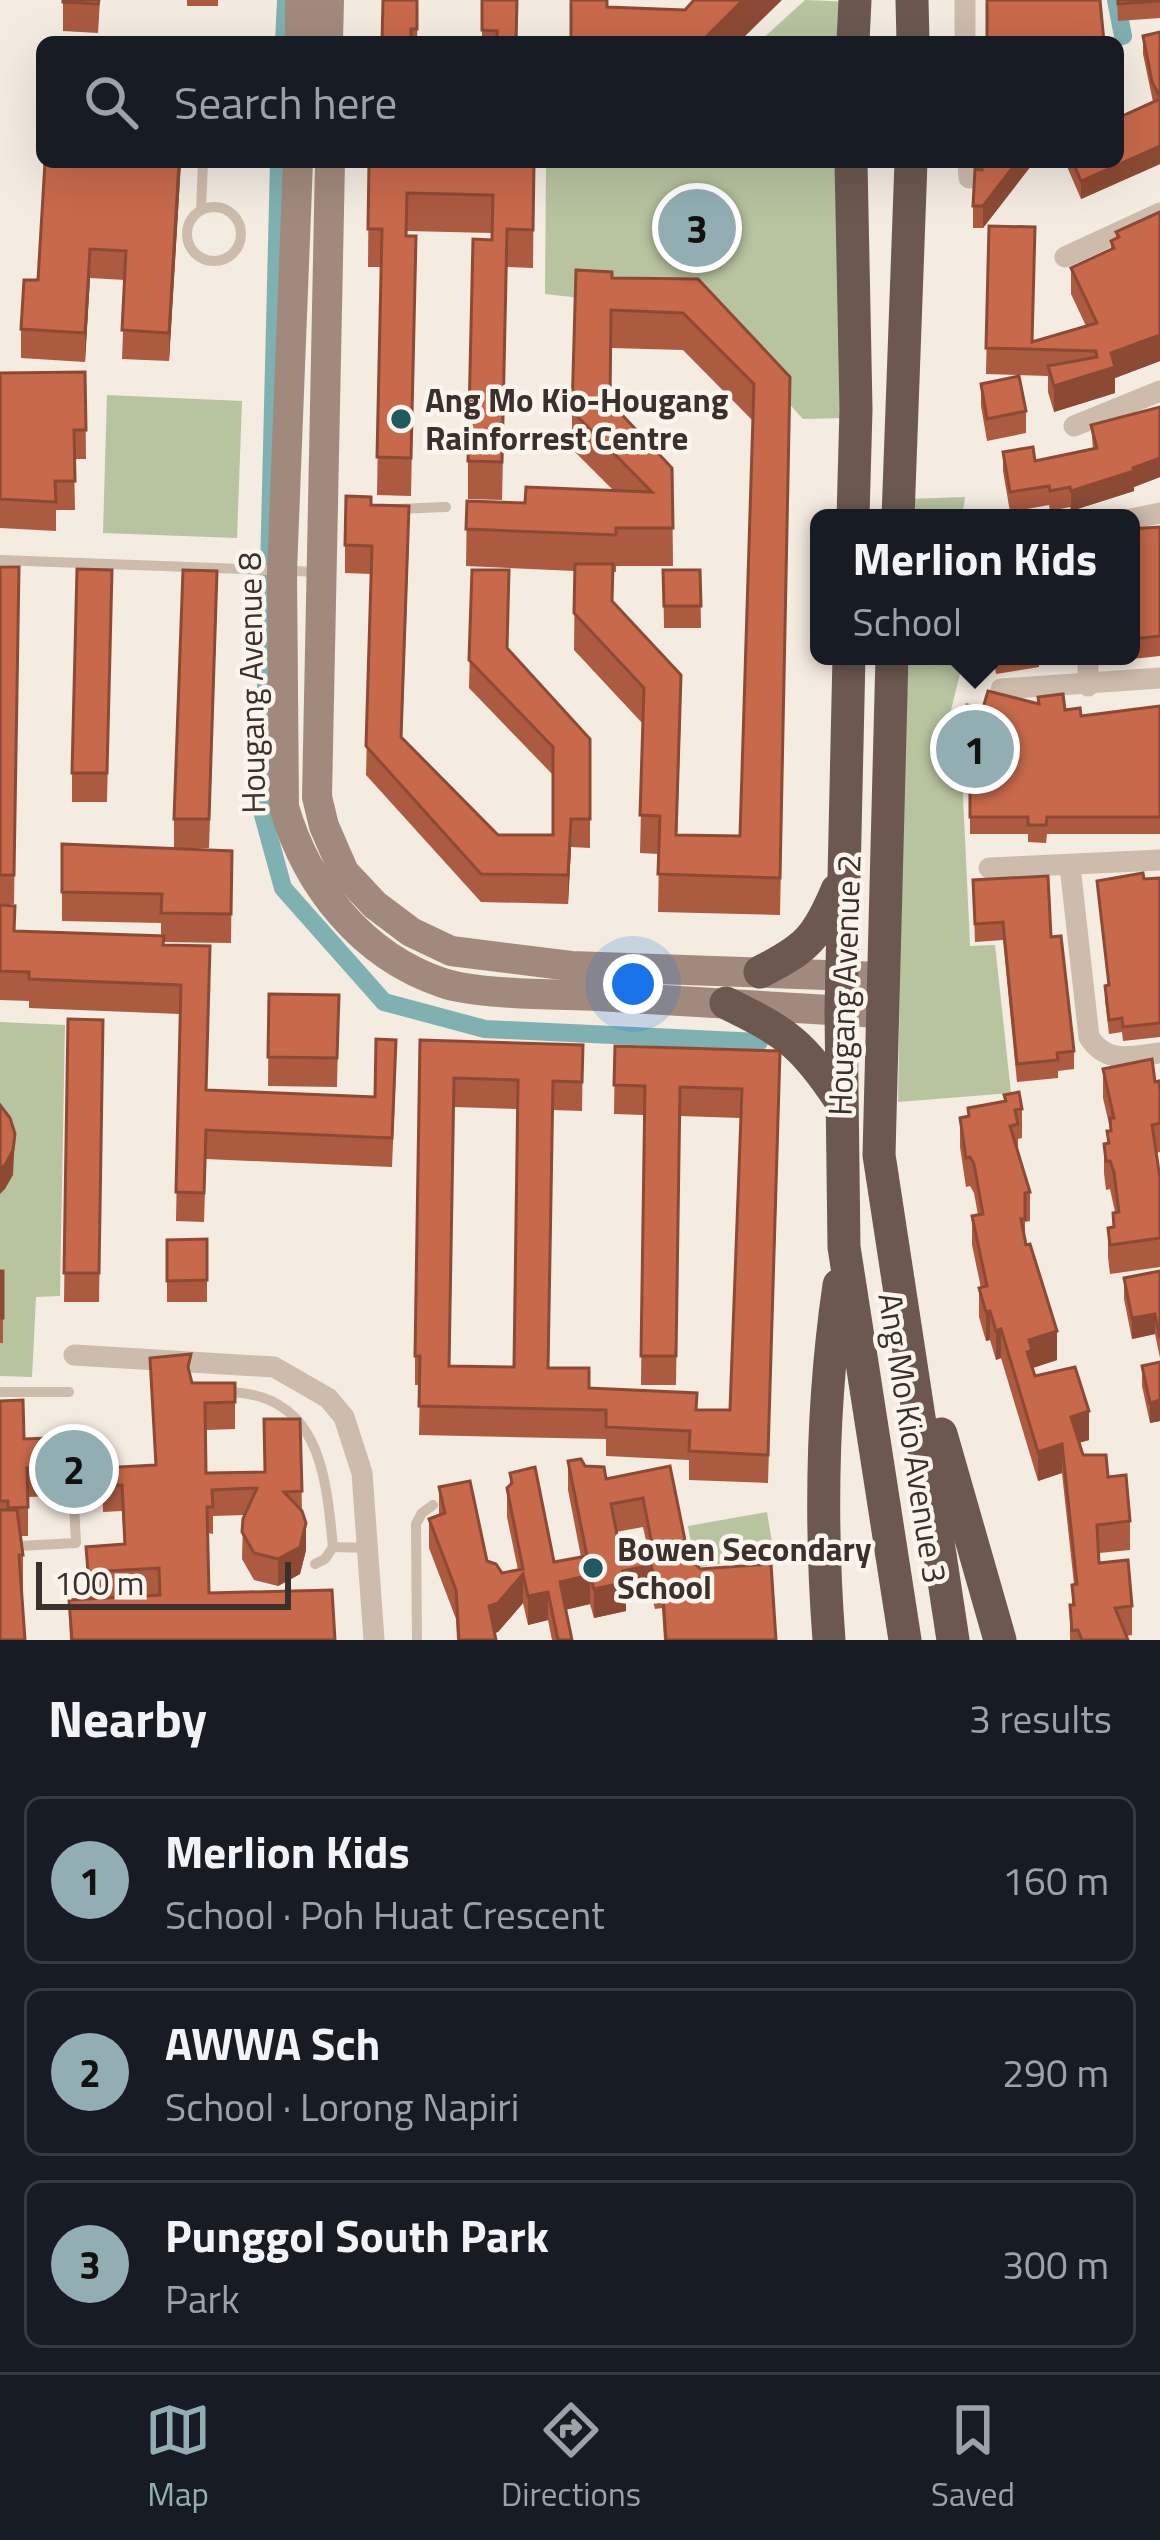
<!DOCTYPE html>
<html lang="en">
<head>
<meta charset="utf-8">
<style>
	:root { --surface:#171b24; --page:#20242c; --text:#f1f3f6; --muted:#9ea1a6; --line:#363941; --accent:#92aeb2 }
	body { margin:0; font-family:"Titillium Web",sans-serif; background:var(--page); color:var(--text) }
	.scale { position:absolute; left:36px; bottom:30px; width:255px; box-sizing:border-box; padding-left:12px; border:6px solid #3b302b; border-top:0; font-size:33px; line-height:42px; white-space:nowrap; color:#3b302b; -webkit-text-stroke:9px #fbf5ee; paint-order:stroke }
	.you { position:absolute; left:633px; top:984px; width:42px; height:42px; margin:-30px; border:9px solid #fff; border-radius:50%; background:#1a73e8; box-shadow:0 0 0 18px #1a73e833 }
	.badge { display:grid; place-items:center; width:78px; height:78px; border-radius:50%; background:var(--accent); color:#111; font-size:39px; font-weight:700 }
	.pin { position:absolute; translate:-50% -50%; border:6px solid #fff; box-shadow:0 3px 12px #0006 }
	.popup { position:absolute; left:810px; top:509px; width:330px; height:156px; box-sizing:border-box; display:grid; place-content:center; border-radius:18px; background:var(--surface); filter:drop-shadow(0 3px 9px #0005); font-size:39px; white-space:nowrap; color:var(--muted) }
	.popup b { font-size:45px; color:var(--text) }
	.popup::after { content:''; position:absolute; left:50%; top:100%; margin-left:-24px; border:24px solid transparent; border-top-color:var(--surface) }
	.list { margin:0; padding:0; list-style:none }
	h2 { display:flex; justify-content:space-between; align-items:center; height:156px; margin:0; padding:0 48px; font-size:51px }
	h2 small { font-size:39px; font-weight:400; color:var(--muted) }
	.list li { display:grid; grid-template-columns:78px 1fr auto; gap:36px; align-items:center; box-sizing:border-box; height:168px; margin:0 24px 24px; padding:0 24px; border:3px solid var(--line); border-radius:18px }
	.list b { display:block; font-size:45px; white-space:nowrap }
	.list p { margin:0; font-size:39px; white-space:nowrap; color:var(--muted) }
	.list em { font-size:39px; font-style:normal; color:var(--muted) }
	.icon { flex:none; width:66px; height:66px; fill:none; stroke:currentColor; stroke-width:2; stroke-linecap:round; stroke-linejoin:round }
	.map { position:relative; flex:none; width:1160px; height:1640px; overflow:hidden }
	.search { position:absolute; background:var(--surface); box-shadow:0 12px 48px #0002; left:36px; right:36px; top:36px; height:132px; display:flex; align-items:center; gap:30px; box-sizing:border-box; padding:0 42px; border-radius:18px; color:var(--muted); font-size:45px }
	.sheet { height:732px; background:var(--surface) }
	nav { display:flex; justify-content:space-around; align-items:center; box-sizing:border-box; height:168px; border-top:3px solid var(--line); background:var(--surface); font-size:33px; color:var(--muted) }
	nav a { display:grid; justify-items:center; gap:6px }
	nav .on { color:var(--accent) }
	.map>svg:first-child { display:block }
	.green { fill:#b8c4a0 }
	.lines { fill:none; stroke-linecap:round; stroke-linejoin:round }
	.canal { stroke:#7fb0b2; stroke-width:18 }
	.service { stroke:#cdbbac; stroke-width:10 }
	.minor { stroke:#cdbbac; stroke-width:21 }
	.secondary { stroke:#a18a7d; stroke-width:30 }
	.trunk { stroke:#6c584f; stroke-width:33 }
	.wall { fill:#ac5a40; fill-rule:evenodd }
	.shaded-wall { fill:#8c4a34 }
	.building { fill:#c8694b; stroke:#8c4a34; stroke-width:3; fill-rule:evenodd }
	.poi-dot { fill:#1f5a5e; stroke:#fbf5ee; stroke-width:4.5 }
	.labels { text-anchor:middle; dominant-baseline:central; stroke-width:9; stroke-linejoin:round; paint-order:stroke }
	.poi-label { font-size:33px; font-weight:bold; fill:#3b302b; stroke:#fbf5ee; text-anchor:start }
	.street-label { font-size:33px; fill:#3b302b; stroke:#fbf5ee }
</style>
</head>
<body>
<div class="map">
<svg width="1160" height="1640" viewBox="0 0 1160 1640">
	<rect width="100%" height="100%" fill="#f4ebe1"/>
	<g class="green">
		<polygon points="805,0 854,2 853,42 759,42"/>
		<polygon points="546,162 850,162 845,418 803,419 706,312 545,294"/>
		<polygon points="107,395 242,401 237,538 103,533"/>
		<polygon points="965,497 962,518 908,518 907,499"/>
		<polygon points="909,656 964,658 937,766 962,774 970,946 995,945 1011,1093 898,1102 903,770"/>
		<polygon points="0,1022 65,1025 60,1296 36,1297 32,1377 0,1376"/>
		<polygon points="767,1512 774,1554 695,1568 688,1526"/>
	</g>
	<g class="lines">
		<g class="canal">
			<polyline points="1116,0 1123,36"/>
			<polyline points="284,42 286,0"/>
			<polyline points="279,162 263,815 283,888 384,1002 485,1029 759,1042"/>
		</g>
		<g class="service">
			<circle cx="214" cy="234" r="27"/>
			<polyline points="201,210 203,162"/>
			<polyline points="397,509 446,507"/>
			<polyline points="0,560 320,572"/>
			<polyline points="0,1392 69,1392"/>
			<path d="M226 1392C320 1393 326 1475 333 1547L367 1548"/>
			<polyline points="0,1547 76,1543 74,1504"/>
			<polyline points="315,1564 325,1559 333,1547"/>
			<polyline points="417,1640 416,1524 422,1513 433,1505"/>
		</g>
		<g class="minor">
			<polyline points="965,0 965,42"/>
			<polyline points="968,162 969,178"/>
			<polyline points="1065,257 1160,213"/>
			<polyline points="1074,426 1160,391"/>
			<polyline points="1131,519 1160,513"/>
			<polyline points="1088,686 1088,656"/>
			<polyline points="1001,689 1160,678"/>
			<path d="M1070 866 1089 1037C1107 1065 1131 1056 1160 1053"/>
			<polyline points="989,868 1160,860"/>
			<polyline points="74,1355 274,1367 328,1398 344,1417 362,1473 374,1640"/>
		</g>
		<g class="secondary">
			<polyline points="300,42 300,0"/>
			<polyline points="328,42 329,0"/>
			<path d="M298 162 282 571 284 807C307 886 362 956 443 983 479 995 557 994 597 996 692 1001 786 1007 880 1013"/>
			<polyline points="330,162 317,797 324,826 344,872 375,905 411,932 451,951 571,966 882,977"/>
		</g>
		<g class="trunk">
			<polyline points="912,0 913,42"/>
			<polyline points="853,42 855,0"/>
			<polyline points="851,162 856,409 853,518"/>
			<polyline points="898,518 911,162"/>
			<polyline points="849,656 841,1011 844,1247 905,1640"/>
			<polyline points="892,656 879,1155 953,1640"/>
			<path d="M760 972C806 949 817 938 837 890"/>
			<path d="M726 1003C786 1032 803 1044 840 1100"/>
			<polyline points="941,1434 1000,1640"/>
			<path d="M829 1640C820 1522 822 1402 839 1285"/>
		</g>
	</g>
	<g class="wall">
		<polygon points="63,0 100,0 98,33 63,31"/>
		<rect x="187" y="0" width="31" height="6"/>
		<polygon points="418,0 417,42 382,42"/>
		<polygon points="482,0 518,0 517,42 482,42"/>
		<polygon points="1117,0 1160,0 1160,18 1118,21"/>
		<polygon points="1160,32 1160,164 1081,199 1065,162 1118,162 1153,102 1143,54 1143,36"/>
		<polygon points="45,162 181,162 169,361 122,359 125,280 90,278 85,362 21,358 21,329 38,280"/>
		<polygon points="369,162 534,162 533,268 507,267 502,500 468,499 468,461 492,233 407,231 407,236 416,236 411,496 377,495 381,267 368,267"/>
		<polygon points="982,162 1034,162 983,228 973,228 973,206"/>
		<polygon points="1160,212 1160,361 1115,378 1115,393 1054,412 1048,392 1048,376 986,374 989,226 1033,342 1086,326 1071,294 1071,268 1111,250 1111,241 1116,239 1116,232"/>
		<path d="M612 278 698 279 790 415 780 915 658 912 659 854 640 853 643 724 574 650 575 571 466 566 467 501 525 503 613 490 572 449V411ZM611 348 683 350 753 421 740 836 677 835 681 712 613 602V572H616V566H673L672 468 610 403Z"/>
		<polygon points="85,372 86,459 74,459 75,510 56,510 56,531 0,528 0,373"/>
		<polygon points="981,384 1026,411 1026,433 987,441 981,406"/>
		<polygon points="1160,407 1160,477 1134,487 1134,491 1071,511 1070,507 1050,511 1049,505 1010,512 1003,471 1003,452 1035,461 1093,449 1091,425"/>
		<polygon points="371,505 409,535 402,738 498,835 553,835 553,775 469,688 472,570 508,649 590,739 590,848 571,847 568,904 481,902 366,775 371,574 345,573 345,545"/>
		<polygon points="1160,527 1160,656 1132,659 1131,529"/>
		<polygon points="0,567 19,567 14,904 0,904"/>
		<polygon points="112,570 107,802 72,802 72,773"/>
		<polygon points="663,570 700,570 701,628 664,628"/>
		<polygon points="217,600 209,848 174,848 174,819"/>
		<polygon points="993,656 1039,656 1039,667 996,674"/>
		<polygon points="1160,706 1160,834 1047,834 1046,843 1028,842 1028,834 970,834 970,773 959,771 959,754 983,708 1065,710 1081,716"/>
		<polygon points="62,844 232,851 231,943 163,942 163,945 210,946 207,1090 375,1097 396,1068 392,1167 206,1159 204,1222 176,1221 180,1014 29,1008 29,1001 0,1000 0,905 15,931 161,936 161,923 62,921"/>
		<polygon points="1160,878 1160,1037 1123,1041 1122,1032 1109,1034 1105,1000 1105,986 1108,985 1097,881"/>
		<polygon points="973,880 1051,937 1074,1051 1074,1069 1058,1071 1058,1078 1017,1082 1003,940 975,942"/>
		<polygon points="269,994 339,995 337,1087 268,1086"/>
		<polygon points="68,1019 103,1020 99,1302 64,1302"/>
		<path d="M420 1040 583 1045 582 1111 553 1110 549 1368 589 1388 697 1410H730L741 1118 680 1116 676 1385H641L644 1115 614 1114 615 1046 780 1080 768 1483 689 1480V1460L606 1456V1439L419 1435 420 1385H415V1356ZM454 1107 517 1109 514 1367 450 1366Z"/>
		<polygon points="1103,1069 1155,1082 1160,1092 1160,1152 1156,1153 1160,1178 1160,1267 1110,1274 1108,1257 1108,1228 1113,1227 1113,1213 1115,1212 1110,1189 1106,1190 1104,1173 1104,1144 1107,1144 1107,1131 1110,1131 1110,1128 1103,1098"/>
		<polygon points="1004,1095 1022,1109 1022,1138 1018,1139 1018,1153 1030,1192 1030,1221 1025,1222 1025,1244 1057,1360 1033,1368 1035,1376 1089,1440 1079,1443 1083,1455 1108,1477 1130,1521 1130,1550 1099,1553 1099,1563 1132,1606 1132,1635 1126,1636 1128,1640 1070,1640 1070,1605 1072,1605 1072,1585 1074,1584 1062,1473 1038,1481 1001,1358 996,1360 990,1340 986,1341 979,1317 979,1288 981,1288 972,1245 972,1216 978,1215 974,1193 970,1186 966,1187 960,1147 960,1118 968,1117 968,1108 1004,1101"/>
		<polygon points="207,1239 207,1302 167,1302 167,1240"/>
		<rect x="0" y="1271" width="3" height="72"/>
		<polygon points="1160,1271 1160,1358 1155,1334 1132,1339 1124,1299 1124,1278"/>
		<polygon points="150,1358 191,1380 192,1383 235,1383 235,1429 205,1430 206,1473 265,1472 300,1419 302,1512 306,1550 300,1574 278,1586 254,1580 242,1559 243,1519 244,1515 213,1516 213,1534 208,1533 209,1593 335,1640 70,1640 69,1600 88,1599 86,1547 124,1545 122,1511 103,1512 102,1468 155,1465"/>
		<polygon points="1160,1362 1160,1421 1150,1423 1142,1386 1142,1366"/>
		<polygon points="0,1401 24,1439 100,1436 101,1494 28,1497 28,1536 21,1536 23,1555 23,1612 0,1640"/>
		<path d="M568 1461 585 1466 606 1479 670 1466 688 1555 700 1569 776 1640H664L662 1608 655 1609 651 1594 626 1600V1611L594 1618 590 1604 565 1610 572 1640H552L548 1620 528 1625 523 1603 498 1632 494 1633 496 1640H457L456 1619 429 1548V1519L439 1515V1487L487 1561 502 1573 518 1570 507 1517V1488L510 1485V1473L554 1562 581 1557 568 1490ZM643 1527 647 1545 620 1550 616 1532Z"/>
	</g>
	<g class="shaded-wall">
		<polygon points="743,0 782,0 739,42 701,42"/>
		<polygon points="1160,146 1160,164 1081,199 1081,181"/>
		<polygon points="179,162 181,162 169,361 169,333"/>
		<polygon points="1017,162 1034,162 983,228 983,206"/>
		<polygon points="90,249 90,278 85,362 85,333"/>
		<polygon points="1160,335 1160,361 1115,378 1115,393 1054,412 1054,386 1111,353"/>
		<polygon points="1160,458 1160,477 1134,487 1134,491 1071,511 1071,491"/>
		<polygon points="571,819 571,847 568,904 568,875"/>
		<polygon points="15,1134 13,1175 5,1189 0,1194 0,1169"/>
		<polygon points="990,1311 990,1340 986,1341 986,1312"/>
		<polygon points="1155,1314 1155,1334 1132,1339 1132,1318"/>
		<polygon points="1001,1329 1001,1358 996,1360 996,1331"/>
		<polygon points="1057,1331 1057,1360 1032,1368 1027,1352 1029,1340"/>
		<polygon points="1160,1400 1160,1421 1150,1423 1150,1403"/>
		<polygon points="1089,1411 1089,1440 1071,1445 1071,1417"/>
		<polygon points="1062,1444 1062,1473 1038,1481 1038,1452"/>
		<polygon points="306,1523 306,1550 300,1574 278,1586 278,1559"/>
		<polygon points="651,1565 651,1594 626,1600 626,1611 594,1618 594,1589 623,1571"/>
		<polygon points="523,1574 523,1603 498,1632 489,1635 489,1606"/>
		<polygon points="590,1575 590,1604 560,1611 560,1582"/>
		<polygon points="548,1592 548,1620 528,1625 528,1596"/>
	</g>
	<g class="building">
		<polygon points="63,0 99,0 98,4 63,2"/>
		<polygon points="383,0 417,0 417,29 411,29 411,42 382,42"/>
		<polygon points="482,0 517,0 516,42 497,42 497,31 482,30"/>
		<polygon points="571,0 607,0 607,7 685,10 694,0 743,0 701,42 571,42"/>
		<polygon points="987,0 1100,0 1104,42 987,42"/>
		<polygon points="1118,0 1160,0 1160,1 1118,4"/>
		<polygon points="1160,32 1160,97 1152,82 1143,36"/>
		<polygon points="1160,99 1160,146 1081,181 1073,162 1118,162 1118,118"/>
		<polygon points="45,162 179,162 169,333 122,330 126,251 90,249 85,333 21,329 24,280 38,280"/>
		<polygon points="369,162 534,162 533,230 507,229 502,462 468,461 473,239 492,240 493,195 407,193 406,236 416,236 411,458 377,457 382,229 368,229"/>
		<polygon points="982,162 1017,162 983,206 973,206 975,169 982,170"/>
		<polygon points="1160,212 1160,335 1111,353 1115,367 1054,386 1048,366 1097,357 1096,351 986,348 989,226 1035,227 1032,342 1097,323 1071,268 1114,248 1111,241 1119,237 1116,232"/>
		<polygon points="576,270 612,272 612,278 698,279 790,377 780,878 658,874 660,816 640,815 644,688 574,613 575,564 613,564 612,601 681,675 676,835 740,836 754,384 683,313 611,310 610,402 672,468 673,528 616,528 616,535 466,529 467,501 525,503 526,487 652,492 572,411"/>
		<polygon points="85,372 86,430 74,430 75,481 55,481 56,502 0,499 0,373"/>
		<polygon points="1019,376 1026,411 987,419 981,384"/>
		<polygon points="1160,407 1160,458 1133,468 1134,471 1071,491 1070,487 1050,491 1049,486 1010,492 1003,452 1033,447 1035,461 1097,448 1091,425"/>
		<polygon points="346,496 371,497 371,505 409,506 401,737 498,835 553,835 553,747 469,660 472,570 509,570 507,648 590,739 590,819 571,819 568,875 481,874 366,746 372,546 345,545"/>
		<polygon points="1160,527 1160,636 1132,639 1131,529"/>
		<polygon points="0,567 19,567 14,875 0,875"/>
		<polygon points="77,569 112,570 107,773 72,773"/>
		<polygon points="183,570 217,571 209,819 174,819"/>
		<polygon points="663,570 700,570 701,606 664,606"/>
		<polygon points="995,656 1020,656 996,660"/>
		<polygon points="988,691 1039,704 1038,697 1063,694 1065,710 1080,708 1081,716 1160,706 1160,817 1047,817 1046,825 1028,825 1028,817 970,817 970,756 959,754 967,705 983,708"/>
		<polygon points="62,844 232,851 231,914 161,913 162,894 62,892"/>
		<polygon points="1143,873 1144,879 1160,878 1160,1023 1123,1027 1122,1018 1109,1020 1105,986 1109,985 1097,881"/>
		<polygon points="1048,876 1051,937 1061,936 1074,1051 1057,1053 1058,1060 1017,1064 1003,922 975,924 973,880"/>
		<polygon points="0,905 15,906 14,931 164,936 163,945 210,946 206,1090 375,1097 376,1039 396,1040 392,1138 206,1130 204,1193 176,1192 181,985 29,979 29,972 0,971"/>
		<polygon points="269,994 339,995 337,1058 268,1057"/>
		<polygon points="68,1019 103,1020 99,1273 64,1273"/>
		<path d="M420 1040 583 1045 582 1082 553 1081 548 1368H589V1388L697 1393 696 1410H730L742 1089 680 1087 676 1356H641L645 1086 614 1085 615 1046 780 1051 768 1455 689 1451 690 1431 606 1427V1410L419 1406 420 1356H415ZM454 1078 518 1080 514 1367 449 1366Z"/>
		<polygon points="1152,1059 1155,1082 1159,1081 1160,1092 1160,1123 1152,1125 1160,1178 1160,1238 1110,1245 1108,1228 1114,1227 1113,1213 1119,1212 1114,1172 1110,1161 1106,1161 1104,1144 1109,1143 1107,1131 1111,1131 1110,1118 1114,1118 1103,1069"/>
		<polygon points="1019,1092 1022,1109 1015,1110 1018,1124 1010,1126 1030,1192 1025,1193 1025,1219 1021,1219 1026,1245 1030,1244 1057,1331 1029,1340 1032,1350 1027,1352 1035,1376 1075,1367 1089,1411 1071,1417 1083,1455 1106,1455 1108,1477 1126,1475 1130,1521 1097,1525 1099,1563 1128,1560 1132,1606 1115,1608 1128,1640 1082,1640 1078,1630 1072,1631 1070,1605 1074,1605 1072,1585 1077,1584 1062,1444 1038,1452 1001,1329 996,1331 990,1311 986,1312 979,1288 987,1286 972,1216 983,1214 974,1164 970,1157 966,1158 960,1118 969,1116 968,1108 1006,1101 1004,1095"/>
		<polygon points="0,1105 10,1118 15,1134 13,1150 5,1165 0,1169"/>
		<polygon points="207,1239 207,1280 167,1281 167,1240"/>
		<rect x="0" y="1271" width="3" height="47"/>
		<polygon points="1160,1271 1160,1338 1155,1314 1132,1318 1124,1278"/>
		<polygon points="191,1354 188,1367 192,1383 235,1383 235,1402 205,1403 206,1473 265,1472 264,1419 300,1419 302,1491 284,1492 302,1511 306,1523 300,1547 278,1559 254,1553 242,1532 243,1519 257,1488 212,1490 213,1507 207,1507 209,1593 332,1590 335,1640 72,1640 69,1600 160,1595 159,1568 88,1572 86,1547 125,1544 122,1485 103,1486 102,1468 156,1465 150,1358"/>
		<polygon points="1160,1362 1160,1400 1150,1403 1142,1366"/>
		<polygon points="23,1400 24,1439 100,1436 101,1466 27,1468 28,1507 8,1508 8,1501 0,1501 0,1401"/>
		<path d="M581 1459 585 1466 604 1467 606 1479 670 1466 688 1555 700 1569 771 1564 776 1640H666L662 1579 655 1580 651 1565 623 1571 626 1582 594 1589 590 1575 560 1582 572 1640H558L548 1592 528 1596 523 1574 498 1603 489 1606 496 1640H459L456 1590 429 1519 445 1513 439 1487 470 1481 487 1561 496 1564 502 1573 523 1569 507 1488 512 1483 510 1473 535 1467 554 1562 587 1556 568 1461ZM643 1498 652 1544 620 1550 611 1504Z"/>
		<polygon points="0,1510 17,1510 23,1555 19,1555 25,1640 0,1640"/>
	</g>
	<g class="poi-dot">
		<circle cx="401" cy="419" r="12"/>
		<circle cx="593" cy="1568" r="12"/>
	</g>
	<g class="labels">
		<g class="poi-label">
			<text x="425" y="400">Ang Mo Kio-Hougang<tspan x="425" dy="38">Rainforrest Centre</tspan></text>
			<text x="617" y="1549">Bowen Secondary<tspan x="617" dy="38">School</tspan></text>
		</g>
		<g class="street-label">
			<text transform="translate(251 683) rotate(-91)">Hougang Avenue 8</text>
			<text transform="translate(844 985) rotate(-88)">Hougang Avenue 2</text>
			<text transform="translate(913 1438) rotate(81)">Ang Mo Kio Avenue 3</text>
		</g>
	</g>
</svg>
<div class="scale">100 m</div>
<div class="you"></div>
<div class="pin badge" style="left:975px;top:749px">1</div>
<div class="popup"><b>Merlion Kids</b>School</div>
<div class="pin badge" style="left:74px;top:1469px">2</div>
<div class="pin badge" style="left:697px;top:228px">3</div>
<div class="search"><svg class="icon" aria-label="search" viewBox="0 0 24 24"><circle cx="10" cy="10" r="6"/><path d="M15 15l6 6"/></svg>Search here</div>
</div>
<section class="sheet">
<h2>Nearby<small>3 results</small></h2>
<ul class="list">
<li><span class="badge">1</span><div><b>Merlion Kids</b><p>School · Poh Huat Crescent</p></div><em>160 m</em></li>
<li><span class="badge">2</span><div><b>AWWA Sch</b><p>School · Lorong Napiri</p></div><em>290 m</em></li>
<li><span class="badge">3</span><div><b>Punggol South Park</b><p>Park</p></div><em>300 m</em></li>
</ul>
</section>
<nav>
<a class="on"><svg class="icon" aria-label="map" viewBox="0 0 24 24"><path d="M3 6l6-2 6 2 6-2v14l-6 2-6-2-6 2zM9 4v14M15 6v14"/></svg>Map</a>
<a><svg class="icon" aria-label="directions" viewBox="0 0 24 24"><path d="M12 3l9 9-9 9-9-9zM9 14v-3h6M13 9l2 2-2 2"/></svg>Directions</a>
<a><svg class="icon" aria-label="saved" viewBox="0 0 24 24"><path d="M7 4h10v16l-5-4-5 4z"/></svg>Saved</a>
</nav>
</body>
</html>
